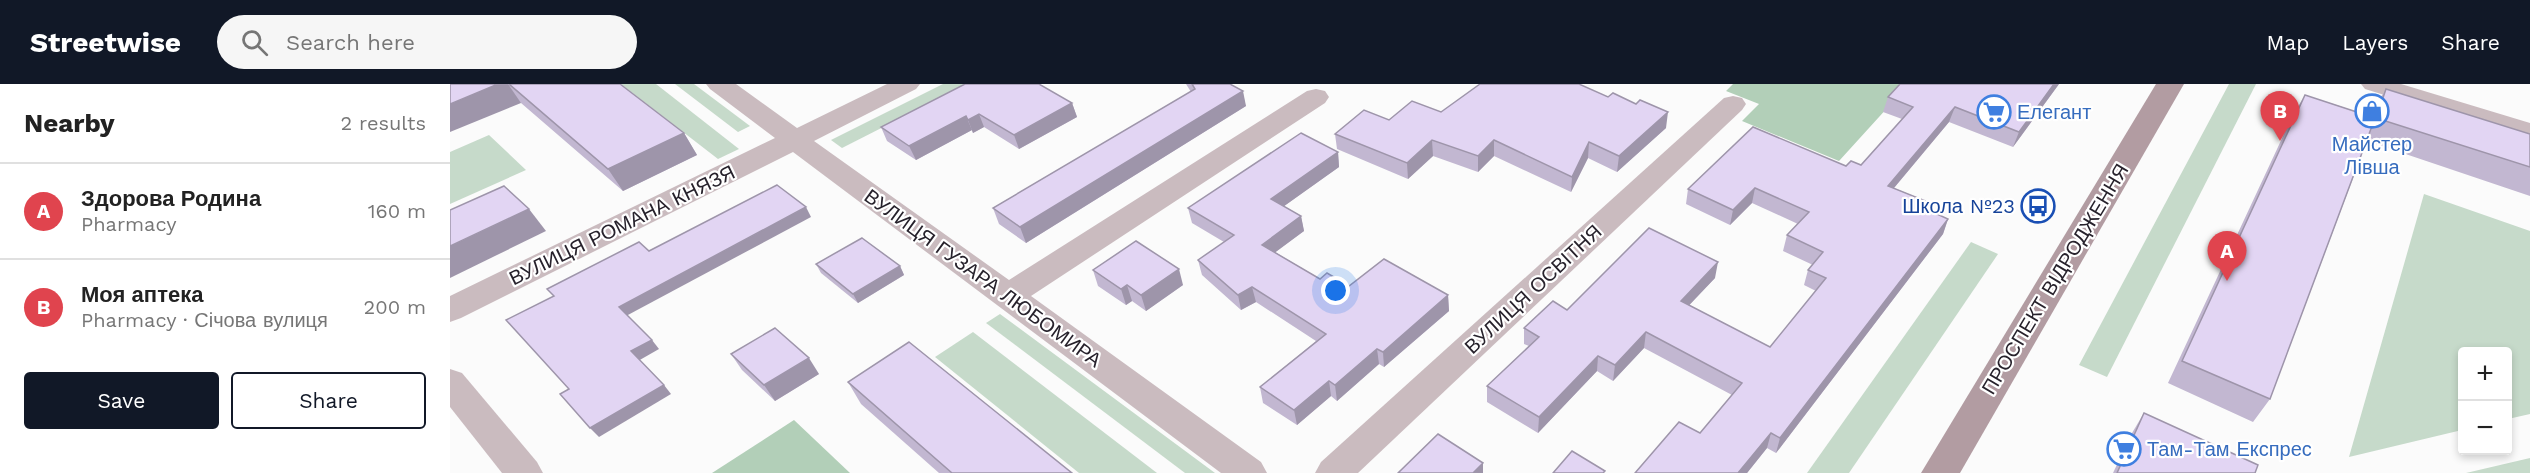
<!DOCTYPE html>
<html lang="en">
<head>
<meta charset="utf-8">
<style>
	:root { --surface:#fff; --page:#f6f6f6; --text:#222; --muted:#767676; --line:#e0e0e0; --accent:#111827 }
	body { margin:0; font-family:"Work Sans",sans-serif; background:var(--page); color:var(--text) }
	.controls { position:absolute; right:18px; bottom:18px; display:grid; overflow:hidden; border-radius:6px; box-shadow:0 3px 9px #0003 }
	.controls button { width:54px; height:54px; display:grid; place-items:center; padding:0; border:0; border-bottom:2px solid var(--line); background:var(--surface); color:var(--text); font:30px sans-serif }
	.you { position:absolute; left:886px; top:207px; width:21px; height:21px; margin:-15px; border:4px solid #fff; border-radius:50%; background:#1a73e8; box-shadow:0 0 0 9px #1a73e833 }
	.badge { display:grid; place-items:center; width:39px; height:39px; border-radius:50%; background:var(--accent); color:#fff; font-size:20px; font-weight:700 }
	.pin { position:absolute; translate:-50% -50px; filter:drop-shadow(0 2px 3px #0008) }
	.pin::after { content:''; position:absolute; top:32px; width:21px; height:18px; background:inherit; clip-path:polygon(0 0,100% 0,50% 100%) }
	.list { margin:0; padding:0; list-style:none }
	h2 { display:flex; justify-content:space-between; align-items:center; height:78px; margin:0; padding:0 24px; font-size:26px }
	h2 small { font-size:20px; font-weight:400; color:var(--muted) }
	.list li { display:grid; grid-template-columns:39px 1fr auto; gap:18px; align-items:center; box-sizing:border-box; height:96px; padding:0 24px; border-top:2px solid var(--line) }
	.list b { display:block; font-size:22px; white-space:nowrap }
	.list p { margin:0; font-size:20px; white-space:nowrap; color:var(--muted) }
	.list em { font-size:20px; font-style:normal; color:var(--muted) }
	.actions { display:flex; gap:12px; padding:18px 24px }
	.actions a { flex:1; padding:14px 0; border:2px solid var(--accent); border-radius:6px; text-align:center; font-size:21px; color:var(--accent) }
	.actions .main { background:var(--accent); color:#fff }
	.icon { flex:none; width:33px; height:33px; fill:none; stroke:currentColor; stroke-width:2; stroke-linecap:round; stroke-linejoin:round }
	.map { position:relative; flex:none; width:2080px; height:389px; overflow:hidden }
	header { display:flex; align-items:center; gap:36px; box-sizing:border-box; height:84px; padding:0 30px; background:var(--accent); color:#fff }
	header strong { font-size:28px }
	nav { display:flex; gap:33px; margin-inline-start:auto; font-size:21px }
	.search { width:420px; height:54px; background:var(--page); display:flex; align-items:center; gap:15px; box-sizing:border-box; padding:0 21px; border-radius:33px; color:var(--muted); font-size:22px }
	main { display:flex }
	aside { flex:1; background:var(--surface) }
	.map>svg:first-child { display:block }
	.green { fill:#c6daca }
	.forest { fill:#b2cfb8 }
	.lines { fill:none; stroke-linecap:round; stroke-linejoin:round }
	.minor { fill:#cabbbf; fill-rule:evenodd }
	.secondary { fill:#b29ca2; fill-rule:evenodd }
	.wall { fill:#c2b7d1 }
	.shaded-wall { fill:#9e95aa }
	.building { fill:#e2d5f3; stroke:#9e95aa; stroke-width:1.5 }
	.labels { text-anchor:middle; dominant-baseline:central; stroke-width:4.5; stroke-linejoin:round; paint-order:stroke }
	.shop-label { font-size:20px; fill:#366cbe; stroke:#fff; text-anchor:start }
	.transit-label { font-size:20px; fill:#164399; stroke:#fff; text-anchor:end }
	.street-label { font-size:20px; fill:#27222c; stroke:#fff }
</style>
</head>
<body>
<header>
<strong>Streetwise</strong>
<div class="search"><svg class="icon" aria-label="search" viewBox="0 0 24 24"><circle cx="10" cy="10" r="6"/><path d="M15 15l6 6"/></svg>Search here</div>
<nav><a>Map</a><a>Layers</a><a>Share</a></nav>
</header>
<main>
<aside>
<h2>Nearby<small>2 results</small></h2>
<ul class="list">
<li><span class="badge" style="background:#e0444e">A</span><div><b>Здорова Родина</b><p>Pharmacy</p></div><em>160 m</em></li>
<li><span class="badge" style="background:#e0444e">B</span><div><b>Моя аптека</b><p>Pharmacy · Січова вулиця</p></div><em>200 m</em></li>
</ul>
<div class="actions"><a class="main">Save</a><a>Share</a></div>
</aside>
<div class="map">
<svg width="2080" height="389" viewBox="0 0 2080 389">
	<rect width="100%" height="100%" fill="#fbfbfb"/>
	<g class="green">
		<polygon points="171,0 206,0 289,65 268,75"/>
		<polygon points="225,0 244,0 300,42 288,48"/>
		<polygon points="493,0 518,0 392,64 381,56"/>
		<polygon points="1779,0 1806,0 1657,293 1629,281"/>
		<polygon points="39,51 76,86 0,120 0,68"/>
		<polygon points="1974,110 2080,147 2080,330 2058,335 2058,268 2012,268 2012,346 1899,373"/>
		<polygon points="1521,158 1548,170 1399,389 1357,389"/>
		<polygon points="550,230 765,389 735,389 536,239"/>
		<polygon points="523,248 707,389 629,389 485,273"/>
		<polygon points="2080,374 2080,389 2016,389"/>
	</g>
	<g class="forest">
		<polygon points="1283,0 1459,0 1389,77 1292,37 1309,20 1276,7"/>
		<polygon points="344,336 400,389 262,389"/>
	</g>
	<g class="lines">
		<g class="minor">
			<polygon points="256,0 286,0 347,44 437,0 470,0 466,5 364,57 559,196 857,7 866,5 875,7 879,13 875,19 581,212 811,378 817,389 771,389 343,68 11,234 0,238 0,212 325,54 260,5"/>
			<polygon points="1911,0 1951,0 2080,39 2080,56 1915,5"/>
			<polygon points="1283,12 1292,14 1296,20 1292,26 908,389 865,389 871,378 1274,14"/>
			<polygon points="0,285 12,289 87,378 93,389 52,389 0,323"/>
		</g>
		<polygon class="secondary" points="1706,0 1734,0 1510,389 1471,389"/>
	</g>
	<g class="wall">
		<polygon points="0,0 170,0 234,49 247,71 173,107 71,19"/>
		<polygon points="515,0 622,19 627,33 569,65 534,43 523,49 522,46 466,76 437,57 431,43"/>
		<polygon points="736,0 780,0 796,22 576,159 549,140 543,124 741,8"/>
		<polygon points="1609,0 1563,63 1499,38 1444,104 1483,120 1481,127 1498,135 1493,150 1326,369 1317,364 1297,389 1185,389 1250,349 1282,311 1194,264 1163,297 1147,287 1088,349 1037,318 1037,302 1079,262 1074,260 1074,244 1117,226 1265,194 1239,221 1320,263 1366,207 1354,201 1358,186 1363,181 1333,167 1337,151 1348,140 1302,119 1280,141 1236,120 1238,105 1396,82 1411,81 1452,35 1433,28 1438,13"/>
		<polygon points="1936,5 2080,50 2080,112 1917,57 1820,315 1803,338 1718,299 1842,33 1855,11 1920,32 1922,27"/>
		<polygon points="939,36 1216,44 1167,88 1138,74 1121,108 1044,72 1028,88 983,72 958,95 887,65 885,50"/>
		<polygon points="888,68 889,83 834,122 851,132 854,147 825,168 870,195 899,202 998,211 999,227 934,283 929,280 887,317 881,312 847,341 813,319 810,303 866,257 806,218 791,226 752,191 748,176 774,158 742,139 738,124"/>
		<polygon points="366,180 450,182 454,191 408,219 371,189"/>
		<polygon points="643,186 733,201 696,227 682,217 676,221 648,202"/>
		<polygon points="281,270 369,290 325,317 292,286"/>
		<polygon points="398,298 622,389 489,389 411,320"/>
		<polygon points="1694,329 1805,389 1663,389 1682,349"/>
	</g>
	<g class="shaded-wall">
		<polygon points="48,0 58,0 71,19 0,48 0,20"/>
		<polygon points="1604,0 1609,0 1563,63 1569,48"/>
		<polygon points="793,7 796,22 576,159 570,143"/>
		<polygon points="622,19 627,33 569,65 564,51"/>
		<polygon points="1505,23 1499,38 1433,117 1438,102"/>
		<polygon points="1218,28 1216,44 1167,88 1169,72"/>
		<polygon points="529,30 534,43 523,49 518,36"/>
		<polygon points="516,32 522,46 466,76 459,62"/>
		<polygon points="234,49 247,71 173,107 158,85"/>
		<polygon points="982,56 983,72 958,95 957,79"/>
		<polygon points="1044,56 1044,72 1028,88 1028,72"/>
		<polygon points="1139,58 1138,74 1121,108 1122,93"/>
		<polygon points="888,68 889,83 823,130 821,115"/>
		<polygon points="1305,104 1302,119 1280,141 1283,126"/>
		<polygon points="356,123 361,133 176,232 169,223"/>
		<polygon points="79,125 96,147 0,194 0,162"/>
		<polygon points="851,132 854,147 815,176 812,161"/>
		<polygon points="1498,135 1493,150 1326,369 1330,354"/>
		<polygon points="1268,178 1265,194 1228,233 1231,217"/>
		<polygon points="450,182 454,191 408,219 403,210"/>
		<polygon points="729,185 733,201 696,227 691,211"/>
		<polygon points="677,201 682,217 676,221 671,205"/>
		<polygon points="802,203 806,218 791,226 788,211"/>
		<polygon points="998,211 999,227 934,283 933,268"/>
		<polygon points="1196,248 1194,264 1163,297 1165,281"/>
		<polygon points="202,256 209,265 188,277 181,267"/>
		<polygon points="927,265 929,280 887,317 885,301"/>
		<polygon points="1148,272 1147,287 1088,349 1089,333"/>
		<polygon points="359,274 369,290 325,317 314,301"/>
		<polygon points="879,297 881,312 847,341 844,326"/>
		<polygon points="214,301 221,310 149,353 140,344"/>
		<polygon points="1321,349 1317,364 1297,389 1288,389"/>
		<polygon points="1033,379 1033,389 1023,389"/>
	</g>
	<g class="building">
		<polygon points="0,0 48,0 0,20"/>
		<polygon points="59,0 170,0 234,49 158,85"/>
		<polygon points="515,0 589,0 622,19 564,51 529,30 518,36 516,32 459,62 431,43"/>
		<polygon points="742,0 780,0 793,7 570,143 543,124 745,5"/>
		<polygon points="1030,0 1129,0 1158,13 1163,9 1186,20 1190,16 1218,28 1169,72 1139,58 1122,93 1044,56 1028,72 982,56 957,79 885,50 914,26 939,36 962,17 991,28"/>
		<polygon points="1450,0 1604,0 1569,48 1505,23 1438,102 1483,120 1478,126 1498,135 1330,354 1321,349 1288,389 1185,389 1229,338 1250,349 1292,299 1196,248 1165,281 1148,272 1089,333 1037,302 1089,253 1074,244 1103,217 1117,226 1199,144 1268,178 1231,217 1320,263 1376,194 1358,186 1373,168 1337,151 1359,128 1305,104 1283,126 1238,105 1303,43 1396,82 1401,77 1411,81 1463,23 1438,13"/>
		<polygon points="1936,5 2080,50 2080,83 1926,34"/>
		<polygon points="1855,11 1925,34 1820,315 1732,277"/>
		<polygon points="851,49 888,68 821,115 851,132 812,161 870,195 877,189 899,202 934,175 998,211 933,268 927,265 885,301 879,297 844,326 810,303 876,250 802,203 788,211 748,176 784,151 738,124"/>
		<polygon points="327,101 356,123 169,223 202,256 181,267 214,301 140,344 110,310 119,305 56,236 104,212 97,205 189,158 199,167"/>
		<polygon points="54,102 79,125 0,162 0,126"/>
		<polygon points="412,154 450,182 403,210 366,180"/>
		<polygon points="686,157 729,185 691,211 677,201 671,205 643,186"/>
		<polygon points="325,244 359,274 314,301 281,270"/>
		<polygon points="459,258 622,389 502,389 398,298"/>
		<polygon points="1694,329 1808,381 1805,389 1667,389"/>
		<polygon points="988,350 1033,379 1023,389 948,389"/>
		<polygon points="1122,367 1155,387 1153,389 1103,389"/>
	</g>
	<defs>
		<symbol id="shop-ring" viewBox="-11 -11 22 22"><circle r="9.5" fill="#fff" stroke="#3f7fe0" stroke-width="1.5"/><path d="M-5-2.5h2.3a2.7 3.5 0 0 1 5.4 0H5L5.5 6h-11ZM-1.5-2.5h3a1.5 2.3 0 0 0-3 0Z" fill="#3f7fe0"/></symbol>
		<symbol id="supermarket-ring" viewBox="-11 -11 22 22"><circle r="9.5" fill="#fff" stroke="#3f7fe0" stroke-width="1.5"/><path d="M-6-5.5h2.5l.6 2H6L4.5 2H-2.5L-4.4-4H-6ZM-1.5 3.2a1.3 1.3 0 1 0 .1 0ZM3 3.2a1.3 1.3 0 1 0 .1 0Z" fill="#3f7fe0"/></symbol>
		<symbol id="bus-ring" viewBox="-11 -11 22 22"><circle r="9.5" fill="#fff" stroke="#1a4fb4" stroke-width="1.5"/><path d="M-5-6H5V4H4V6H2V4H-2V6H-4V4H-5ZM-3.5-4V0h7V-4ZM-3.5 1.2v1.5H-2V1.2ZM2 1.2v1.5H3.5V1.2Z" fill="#1a4fb4"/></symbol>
	</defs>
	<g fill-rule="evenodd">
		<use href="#shop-ring" x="1903" y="8" width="38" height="38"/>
		<use href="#supermarket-ring" x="1525" y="9" width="38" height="38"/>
		<use href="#bus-ring" x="1569" y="103" width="38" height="38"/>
		<use href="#supermarket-ring" x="1655" y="346" width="38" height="38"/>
	</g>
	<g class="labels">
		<g class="shop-label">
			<text x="1567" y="28">Елегант</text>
			<text x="1922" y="60" text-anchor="middle">Майстер<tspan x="1922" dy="23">Лівша</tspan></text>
			<text x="1697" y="365">Там-Там Експрес</text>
		</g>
		<g class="transit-label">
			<text x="1565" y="122">Школа №23</text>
		</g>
		<g class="street-label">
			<text transform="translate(172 141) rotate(-26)">ВУЛИЦЯ РОМАНА КНЯЗЯ</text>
			<text transform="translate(533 194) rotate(36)">ВУЛИЦЯ ГУЗАРА ЛЮБОМИРА</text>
			<text transform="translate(1605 195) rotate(-59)">ПРОСПЕКТ ВІДРОДЖЕННЯ</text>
			<text transform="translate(1083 205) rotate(-43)">ВУЛИЦЯ ОСВІТНЯ</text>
		</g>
	</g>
</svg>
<div class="controls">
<button>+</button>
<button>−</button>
</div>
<div class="you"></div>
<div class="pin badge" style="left:1777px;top:197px;background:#e0444e">A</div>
<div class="pin badge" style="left:1830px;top:57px;background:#e0444e">B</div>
</div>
</main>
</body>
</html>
